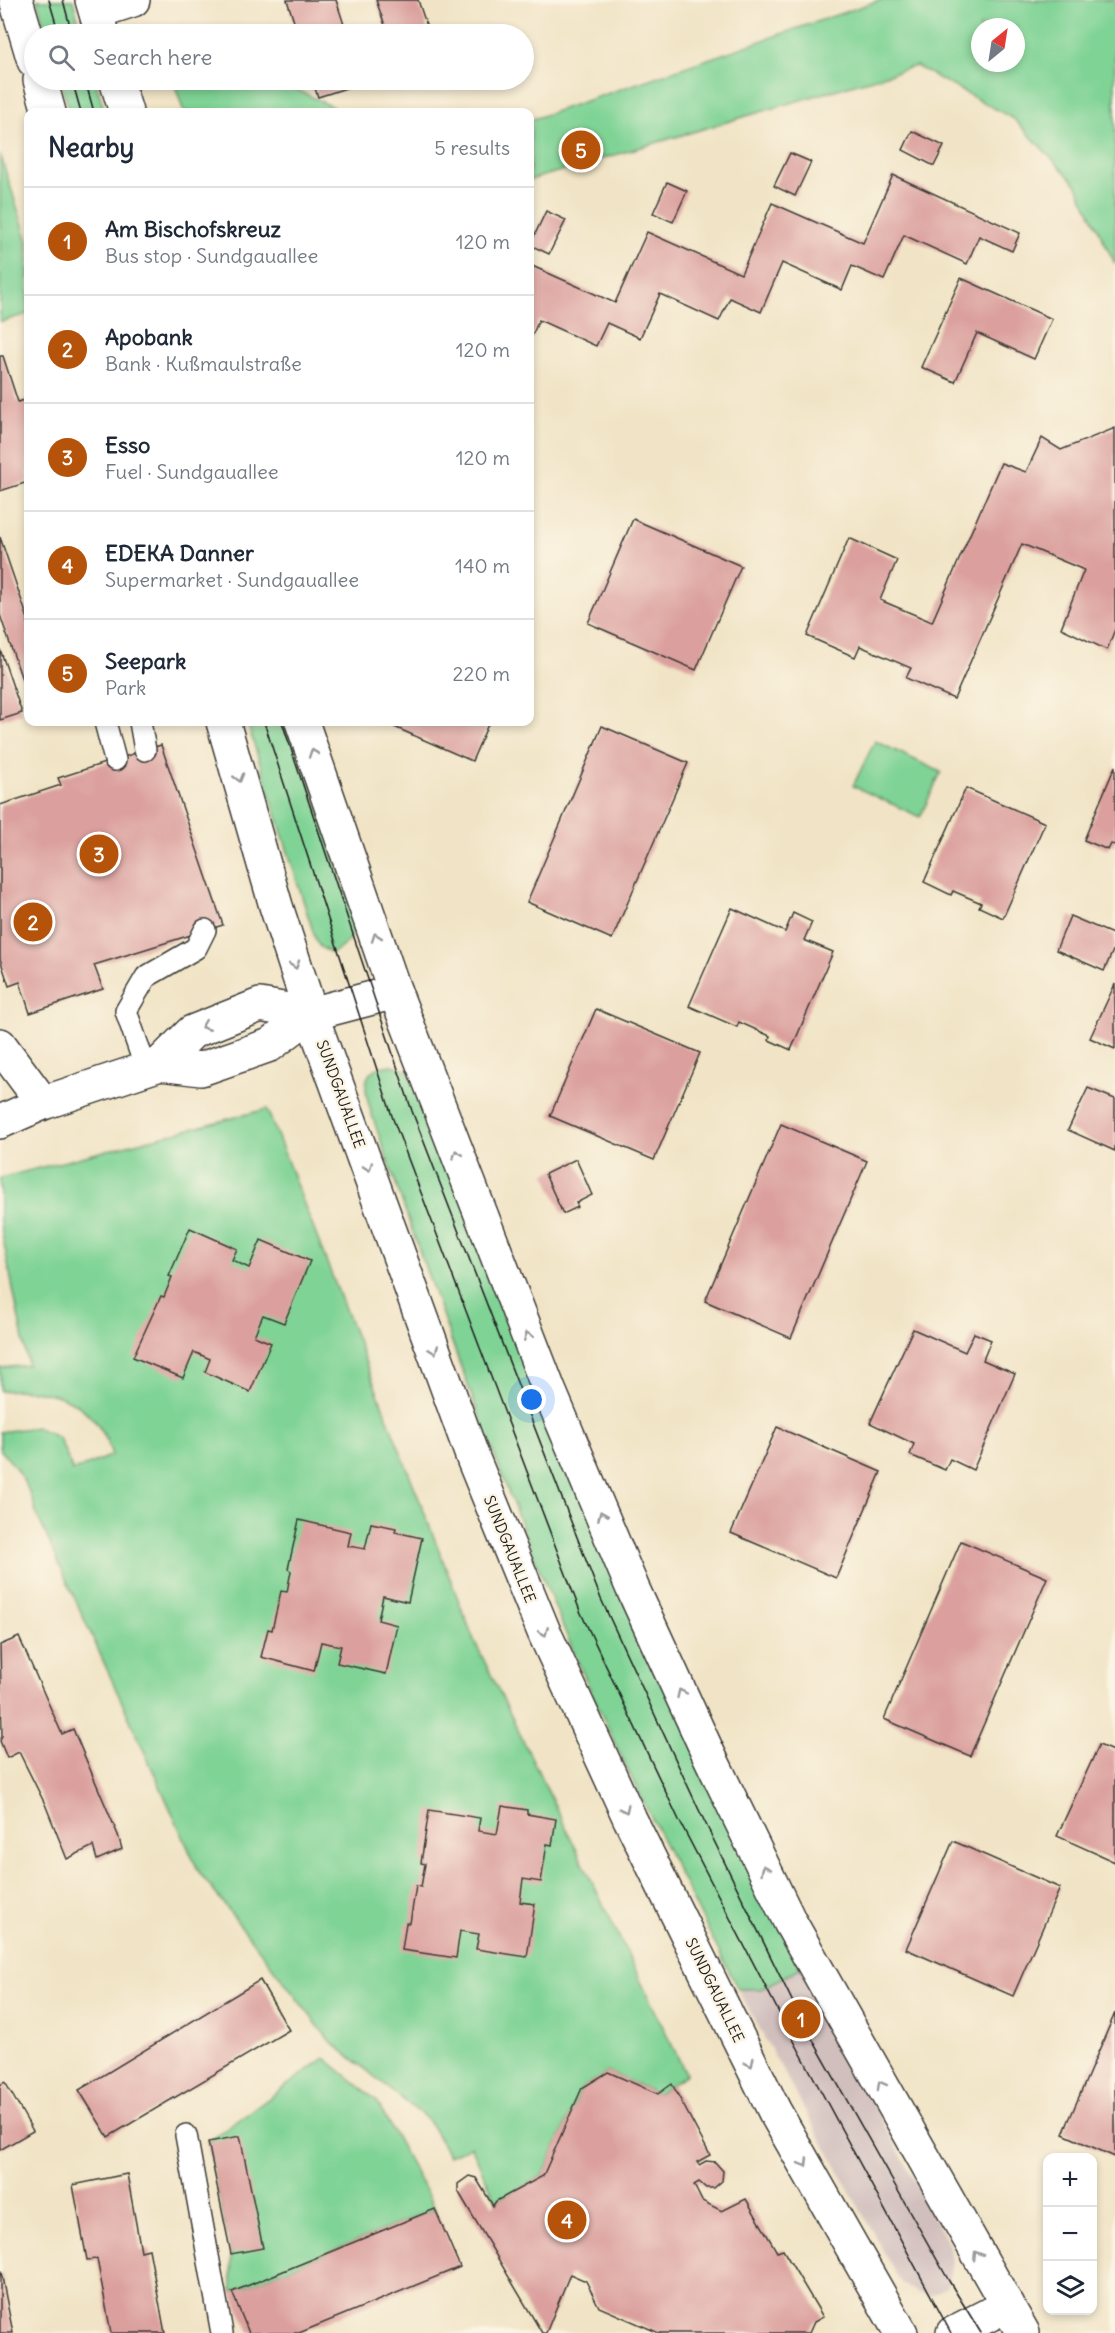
<!DOCTYPE html>
<html lang="en">
<head>
<meta charset="utf-8">
<style>
	:root { --surface:#fff; --page:#f6f6f7; --text:#1f2937; --muted:#747a83; --line:#e0e1e3; --accent:#b45309 }
	body { margin:0; font-family:Delius,sans-serif; background:var(--page); color:var(--text) }
	.controls { position:absolute; right:18px; bottom:18px; display:grid; overflow:hidden; border-radius:12px; box-shadow:0 3px 9px #0003 }
	.controls button { width:54px; height:54px; display:grid; place-items:center; padding:0; border:0; border-bottom:2px solid var(--line); background:var(--surface); color:var(--text); font:30px sans-serif }
	.compass { position:absolute; left:971px; top:18px; width:54px; height:54px; border-radius:50%; background:var(--surface); box-shadow:0 3px 9px #0003; rotate:30deg }
	.you { position:absolute; left:532px; top:1400px; width:21px; height:21px; margin:-15px; border:4px solid #fff; border-radius:50%; background:#1a73e8; box-shadow:0 0 0 9px #1a73e833 }
	.badge { display:grid; place-items:center; width:39px; height:39px; border-radius:50%; background:var(--accent); color:#fff; font-size:20px; font-weight:700 }
	.pin { position:absolute; translate:-50% -50%; border:3px solid #fff; box-shadow:0 2px 6px #0006 }
	.list { margin:0; padding:0; list-style:none }
	h2 { display:flex; justify-content:space-between; align-items:center; height:78px; margin:0; padding:0 24px; font-size:26px }
	h2 small { font-size:20px; font-weight:400; color:var(--muted) }
	.list li { display:grid; grid-template-columns:39px 1fr auto; gap:18px; align-items:center; box-sizing:border-box; height:108px; padding:0 24px; border-top:2px solid var(--line) }
	.list b { display:block; font-size:22px; white-space:nowrap }
	.list p { margin:0; font-size:20px; white-space:nowrap; color:var(--muted) }
	.list em { font-size:20px; font-style:normal; color:var(--muted) }
	.icon { flex:none; width:33px; height:33px; fill:none; stroke:currentColor; stroke-width:2; stroke-linecap:round; stroke-linejoin:round }
	.map { position:relative; flex:none; width:1115px; height:2333px; overflow:hidden }
	.search { position:absolute; background:var(--surface); box-shadow:0 3px 9px #0003; left:24px; top:24px; width:510px; height:66px; display:flex; align-items:center; gap:15px; box-sizing:border-box; padding:0 21px; border-radius:33px; color:var(--muted); font-size:22px }
	.panel { position:absolute; background:var(--surface); box-shadow:0 3px 9px #0003; left:24px; top:108px; width:510px; height:618px; border-radius:12px }
	.map>svg:first-child { display:block }
	.industrial { fill:#d1bfbe }
	.green { fill:#7fd395; stroke:#4e7858; stroke-width:1.5; fill-rule:evenodd }
	.building { fill:#dba09e }
	.lines { fill:none; stroke-linecap:round; stroke-linejoin:round }
	.lane-casing { stroke:#3c3a36; stroke-width:24 }
	.street-casing { stroke:#3c3a36; stroke-width:36 }
	.secondary-casing { stroke:#3c3a36; stroke-width:36 }
	.lane { stroke:#fff; stroke-width:21 }
	.street { stroke:#fff; stroke-width:33 }
	.secondary { stroke:#fff; stroke-width:33 }
	.tram { stroke:#1c1c1c; stroke-width:1.5 }
	.oneway { stroke:#999 }
	.labels { text-anchor:middle; dominant-baseline:central; stroke-width:5; stroke-linejoin:round; paint-order:stroke }
	.street-label { font-size:15px; fill:#1c1c1c; stroke:#fcf5e5 }
</style>
</head>
<body>
<div class="map">
<svg width="1115" height="2333" viewBox="0 0 1115 2333">
	<rect width="100%" height="100%" fill="#fcf5e5"/>
	<filter id="ink" filterUnits="userSpaceOnUse"><feTurbulence type="fractalNoise" baseFrequency=".0167" numOctaves="2"/><feDisplacementMap in="SourceGraphic" scale="12" xChannelSelector="R" yChannelSelector="G"/><feConvolveMatrix kernelMatrix="1 2 1 2 8 2 1 2 1" color-interpolation-filters="sRGB"/></filter>
	<filter id="wash" filterUnits="userSpaceOnUse"><feTurbulence type="fractalNoise" baseFrequency=".008" numOctaves="4" result="noise"/><feDisplacementMap in="SourceGraphic" scale="24" xChannelSelector="R" yChannelSelector="G"/><feGaussianBlur stdDeviation="1.35" result="paint"/><feColorMatrix in="noise" values="0 0 0 0 0 0 0 0 0 0 0 0 0 0 0 0 0 1.4 0 .05"/><feComposite in="paint" operator="in"/></filter>
	<g filter="url(#wash)">
		<rect width="100%" height="100%" fill="#f1e4c6"/>
		<polygon class="industrial" points="383,1066 399,1066 804,1974 950,2247 952,2262 947,2287 930,2296 917,2293 901,2283 743,1999 652,1818 559,1619 459,1366 373,1118 365,1088 367,1078 370,1072"/>
		<g class="green">
			<polygon points="37,0 73,0 82,34 47,34"/>
			<path d="M880 0H1115V264L1076 184 1014 119 916 66 530 180V120ZM980 27H1016V63H980Z"/>
			<polygon points="60,80 95,80 105,112 70,112"/>
			<polygon points="173,80 277,80 343,112 184,112"/>
			<polygon points="0,154 28,241 28,314 0,322"/>
			<path d="M247 722H290L355 919C354 936 347 947 331 953L320 947 315 938Z"/>
			<polygon points="875,741 941,772 920,817 853,786"/>
			<path d="M393 1065 408 1071 800 1968 761 1989H738C676 1867 611 1744 559 1617 490 1453 431 1286 373 1118 365 1093 356 1067 393 1065Z"/>
			<path d="M267 1109 474 1640 686 2074 658 2094 608 2072 582 2088 543 2176 496 2201 471 2146 449 2156 427 2119 329 2040 199 1872 36 1513C32 1492 17 1465 0 1451V1432L37 1427 59 1438 73 1471 112 1455C95 1399 52 1387 0 1391V1368L28 1365 0 1223V1178Z"/>
			<polygon points="325,2058 376,2100 435,2209 232,2292 231,2254 208,2142"/>
		</g>
		<g id="blocks">
			<g class="building">
				<polygon points="287,0 336,0 347,34 298,34"/>
				<polygon points="376,0 418,0 429,33 388,34"/>
				<polygon points="312,80 361,80 362,83 318,97"/>
				<polygon points="912,131 944,146 934,166 903,150"/>
				<polygon points="790,153 811,162 795,196 774,186"/>
				<polygon points="893,175 1020,233 1012,251 979,236 967,264 904,235 884,280 852,266 842,290 782,263 761,312 730,298 719,321 660,294 640,338 607,323 596,346 539,320 530,340 530,265 615,303 647,232 741,274 772,203 863,243"/>
				<polygon points="667,182 687,191 673,222 653,213"/>
				<polygon points="546,211 566,220 549,254 530,245"/>
				<polygon points="961,278 1052,319 1034,359 977,333 955,382 921,367"/>
				<polygon points="0,356 3,356 18,402 28,399 28,482 0,491"/>
				<polygon points="1115,428 1115,629 1107,650 1061,628 1084,570 1022,544 954,699 906,678 911,668 860,646 855,657 807,636 849,538 897,560 880,600 932,622 1001,463 1026,472 1042,438 1061,450"/>
				<polygon points="633,519 741,566 696,670 588,623"/>
				<polygon points="0,537 28,619 28,697 0,615"/>
				<polygon points="0,649 22,713 0,720"/>
				<polygon points="383,722 489,722 472,761"/>
				<polygon points="602,726 688,763 612,939 527,902"/>
				<polygon points="161,745 223,925 94,965 103,989 30,1013 20,982 9,986 0,959 0,805 61,785 58,778"/>
				<polygon points="1115,766 1115,845 1111,844 1108,850 1084,840"/>
				<polygon points="966,788 1045,823 1003,918 979,907 981,903 953,891 951,895 924,882"/>
				<polygon points="732,908 785,932 793,913 812,922 804,940 833,952 791,1050 769,1040 770,1036 739,1022 737,1027 689,1006"/>
				<polygon points="1070,916 1115,935 1115,946 1104,971 1056,950"/>
				<polygon points="1115,984 1115,1049 1090,1038"/>
				<polygon points="596,1009 700,1053 654,1160 550,1116"/>
				<polygon points="1088,1088 1115,1099 1115,1151 1068,1130"/>
				<polygon points="781,1124 867,1161 791,1338 705,1301"/>
				<polygon points="576,1159 592,1195 576,1203 578,1207 563,1214 545,1174"/>
				<polygon points="190,1228 237,1249 232,1260 249,1268 261,1240 310,1261 284,1323 263,1315 254,1336 271,1343 250,1392 205,1372 210,1359 194,1352 183,1378 133,1357 161,1296 164,1297 172,1277 169,1276"/>
				<polygon points="913,1329 965,1352 974,1333 991,1340 983,1360 1015,1374 973,1470 950,1459 945,1470 910,1455 914,1444 870,1423"/>
				<polygon points="777,1427 881,1472 836,1578 731,1533"/>
				<polygon points="299,1520 351,1532 348,1546 365,1549 371,1523 396,1528 395,1532 422,1538 408,1602 383,1596 378,1620 397,1625 386,1674 337,1663 341,1646 321,1642 314,1671 261,1657 268,1629 272,1630 281,1591 287,1592 291,1571 288,1569"/>
				<polygon points="961,1541 1047,1578 970,1756 884,1719"/>
				<polygon points="19,1637 62,1734 73,1729 118,1835 122,1849 97,1860 93,1846 67,1859 45,1804 19,1752 7,1758 0,1741 2,1736 0,1645"/>
				<polygon points="1099,1745 1115,1752 1115,1862 1057,1836"/>
				<polygon points="502,1806 527,1810 527,1814 556,1819 552,1845 547,1844 541,1882 523,1879 520,1902 535,1904 527,1957 476,1949 479,1934 460,1931 456,1958 402,1950 406,1923 410,1923 416,1886 421,1887 425,1864 421,1863 429,1810 480,1818 478,1831 497,1834"/>
				<polygon points="953,1841 1060,1888 1013,1996 906,1949"/>
				<polygon points="260,1980 289,2030 108,2137 79,2090"/>
				<polygon points="1115,2013 1115,2157 1063,2134"/>
				<polygon points="608,2072 658,2094 672,2084 710,2155 697,2162 699,2165 706,2161 715,2162 723,2171 722,2181 714,2188 706,2188 699,2182 694,2185 702,2201 722,2211 746,2199 777,2252 783,2250 823,2317 814,2322 809,2333 659,2333 599,2307 586,2281 570,2274 546,2333 542,2333 458,2191 458,2184 469,2176 476,2178 493,2206 496,2201 543,2176 582,2088"/>
				<polygon points="5,2082 33,2131 0,2150 0,2085"/>
				<polygon points="240,2136 263,2248 231,2254 208,2142"/>
				<polygon points="127,2174 141,2251 149,2249 165,2333 111,2333 97,2259 87,2260 73,2185"/>
				<polygon points="435,2209 460,2267 299,2333 249,2333 232,2292"/>
				<polygon points="0,2272 1,2272 13,2333 0,2333"/>
			</g>
		</g>
	</g>
	<g filter="url(#ink)">
		<use href="#blocks" fill-opacity="0" stroke="#3c3a36" stroke-width="1.5"/>
		<g class="lines">
			<defs>
				<g id="lane">
					<polyline points="105,722 115,760"/>
					<polyline points="140,722 145,750"/>
					<polyline points="146,1069 126,1011 146,977 196,948 205,930"/>
					<polyline points="186,2135 222,2333"/>
				</g>
				<g id="street">
					<polyline points="96,12 133,0"/>
					<polyline points="0,1045 43,1103"/>
					<polyline points="160,1064 192,1032 260,1005 311,1014 395,992"/>
					<polyline points="0,1122 43,1103 160,1064 201,1069 270,1045 311,1014"/>
					<polyline points="953,2333 1008,2305"/>
				</g>
				<g id="secondary">
					<polyline points="16,0 34,61"/>
					<polyline points="92,0 102,34"/>
					<polyline points="40,80 49,112"/>
					<polyline points="116,80 126,112"/>
					<polyline points="223,722 276,906 311,1014 474,1461 544,1632 630,1819 775,2112 901,2333"/>
					<polyline points="302,722 395,992 549,1390 632,1587 709,1755 790,1922 1023,2333"/>
				</g>
			</defs>
			<use href="#lane" class="lane-casing"/>
			<use href="#street" class="street-casing"/>
			<use href="#secondary" class="secondary-casing"/>
			<use href="#lane" class="lane"/>
			<use href="#street" class="street"/>
			<use href="#secondary" class="secondary"/>
			<g class="tram">
				<polyline points="49,0 59,34"/>
				<polyline points="63,0 72,34"/>
				<polyline points="72,80 81,112"/>
				<polyline points="85,80 94,112"/>
				<polyline points="264,722 393,1119 580,1611 679,1820 787,2028 951,2333"/>
				<polyline points="282,722 412,1111 601,1599 699,1810 801,2019 949,2281 981,2333"/>
			</g>
		</g>
		<defs><path id="oneway-chevron" d="M-2-3.5L2.5 0L-2 3.5" fill="none" stroke-width="1.6" stroke-linecap="round" stroke-linejoin="round" transform="scale(1.5)"/></defs>
		<g class="oneway">
			<use href="#oneway-chevron" transform="translate(313 753) rotate(-109)"/>
			<use href="#oneway-chevron" transform="translate(239 778) rotate(74)"/>
			<use href="#oneway-chevron" transform="translate(376 937) rotate(-109)"/>
			<use href="#oneway-chevron" transform="translate(295 965) rotate(72)"/>
			<use href="#oneway-chevron" transform="translate(205 1026) rotate(158)"/>
			<use href="#oneway-chevron" transform="translate(457 1154) rotate(-111)"/>
			<use href="#oneway-chevron" transform="translate(368 1167) rotate(70)"/>
			<use href="#oneway-chevron" transform="translate(528 1336) rotate(-111)"/>
			<use href="#oneway-chevron" transform="translate(434 1350) rotate(70)"/>
			<use href="#oneway-chevron" transform="translate(602 1515) rotate(-113)"/>
			<use href="#oneway-chevron" transform="translate(544 1632) rotate(67)"/>
			<use href="#oneway-chevron" transform="translate(681 1693) rotate(-115)"/>
			<use href="#oneway-chevron" transform="translate(625 1809) rotate(65)"/>
			<use href="#oneway-chevron" transform="translate(765 1869) rotate(-116)"/>
			<use href="#oneway-chevron" transform="translate(750 2063) rotate(64)"/>
			<use href="#oneway-chevron" transform="translate(881 2085) rotate(-119)"/>
			<use href="#oneway-chevron" transform="translate(804 2163) rotate(60)"/>
			<use href="#oneway-chevron" transform="translate(977 2255) rotate(-121)"/>
		</g>
	</g>
	<g class="labels">
		<g class="street-label">
			<text transform="translate(341 1094) rotate(70)">SUNDGAUALLEE</text>
			<text transform="translate(510 1549) rotate(68)">SUNDGAUALLEE</text>
			<text transform="translate(715 1990) rotate(64)">SUNDGAUALLEE</text>
		</g>
	</g>
</svg>
<div class="controls">
<button>+</button>
<button>−</button>
<button><svg class="icon" aria-label="layers" viewBox="0 0 24 24"><path d="M12 4l9 5-9 5-9-5zM3 14l9 5 9-5"/></svg></button>
</div>
<svg class="compass" viewBox="-18 -18 36 36"><path d="M0-13l5 13h-10z" fill="#e53935"/><path d="M0 13l5-13h-10z" fill="#747a83"/></svg>
<div class="you"></div>
<div class="pin badge" style="left:801px;top:2019px">1</div>
<div class="pin badge" style="left:33px;top:922px">2</div>
<div class="pin badge" style="left:99px;top:854px">3</div>
<div class="pin badge" style="left:567px;top:2220px">4</div>
<div class="pin badge" style="left:581px;top:150px">5</div>
<div class="search"><svg class="icon" aria-label="search" viewBox="0 0 24 24"><circle cx="10" cy="10" r="6"/><path d="M15 15l6 6"/></svg>Search here</div>
<section class="panel">
<h2>Nearby<small>5 results</small></h2>
<ul class="list">
<li><span class="badge">1</span><div><b>Am Bischofskreuz</b><p>Bus stop · Sundgauallee</p></div><em>120 m</em></li>
<li><span class="badge">2</span><div><b>Apobank</b><p>Bank · Kußmaulstraße</p></div><em>120 m</em></li>
<li><span class="badge">3</span><div><b>Esso</b><p>Fuel · Sundgauallee</p></div><em>120 m</em></li>
<li><span class="badge">4</span><div><b>EDEKA Danner</b><p>Supermarket · Sundgauallee</p></div><em>140 m</em></li>
<li><span class="badge">5</span><div><b>Seepark</b><p>Park</p></div><em>220 m</em></li>
</ul>
</section>
</div>
</body>
</html>
